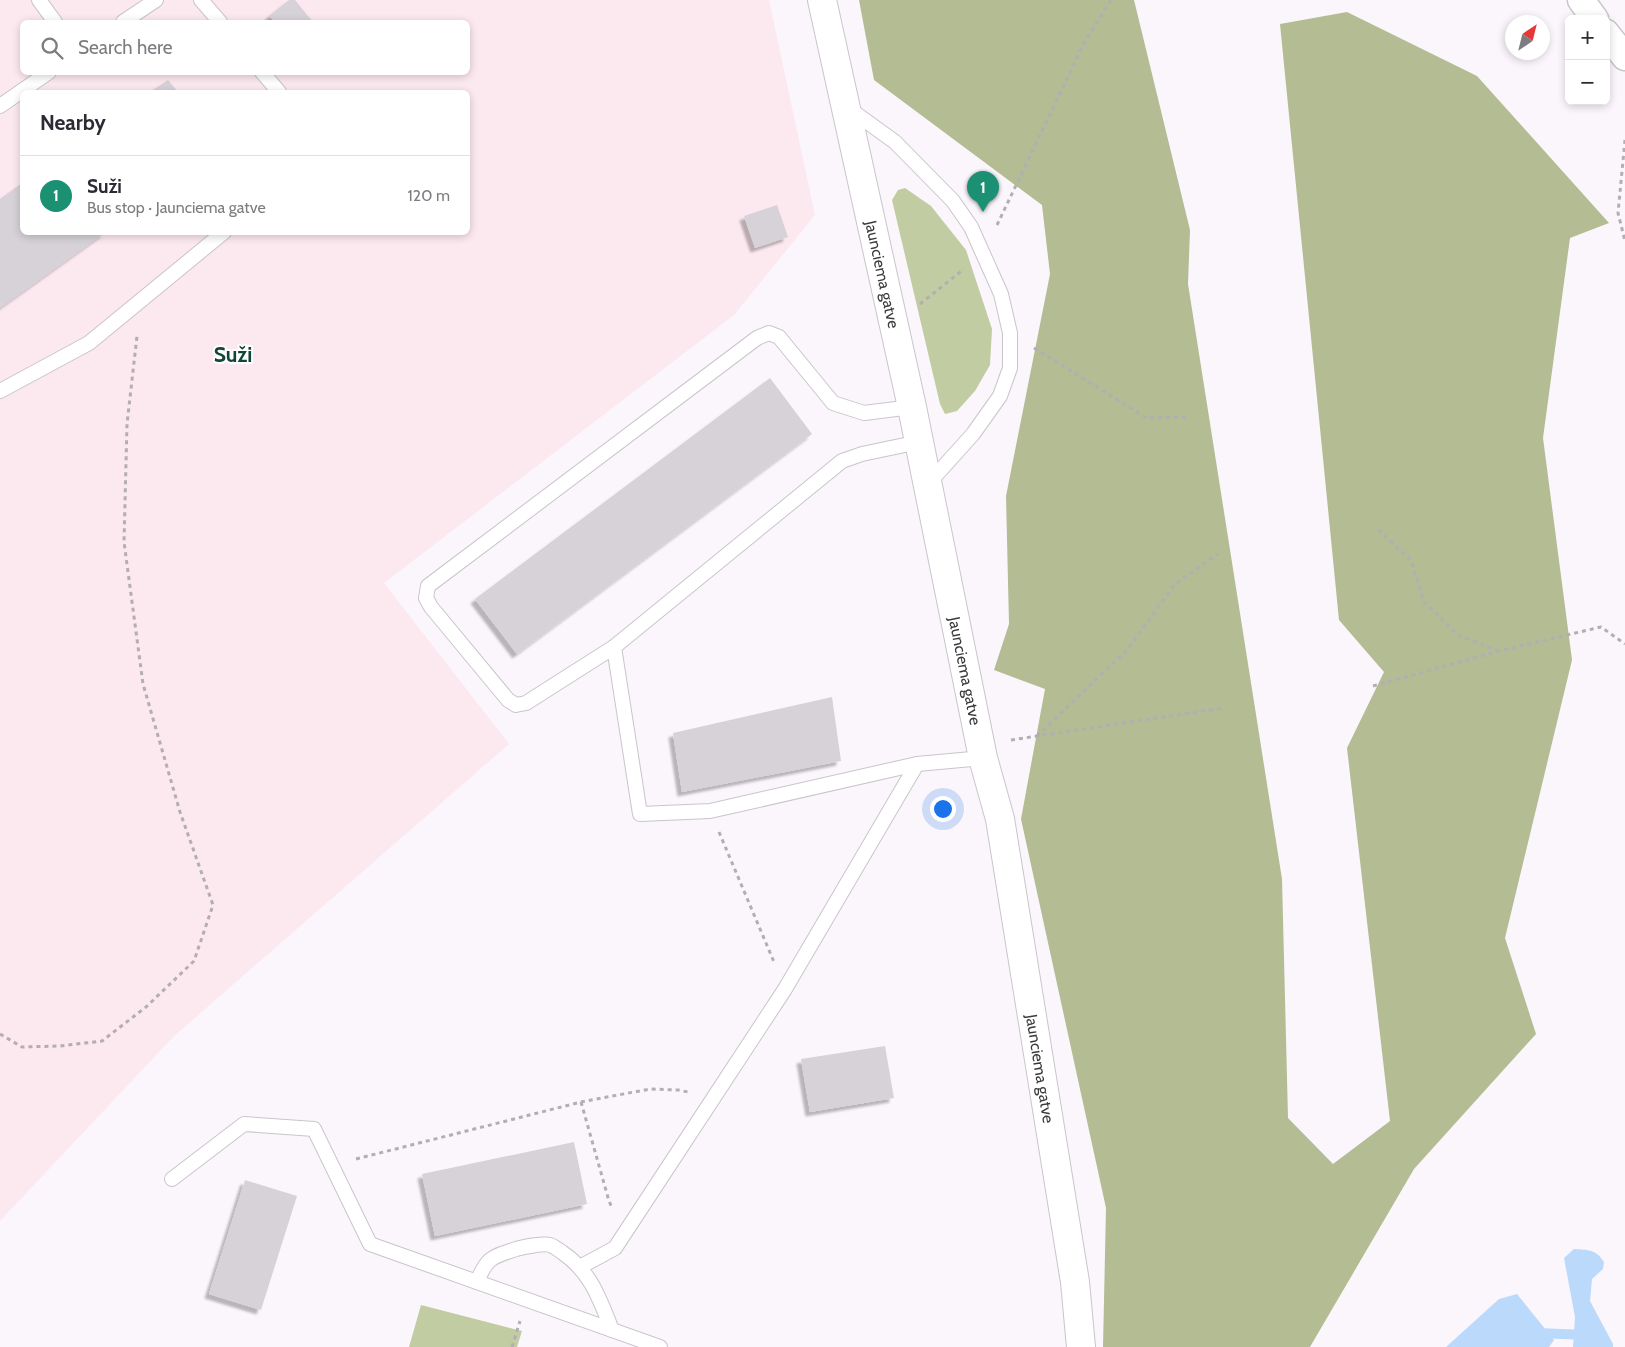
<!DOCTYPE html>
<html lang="en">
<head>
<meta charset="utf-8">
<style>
	:root { --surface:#fff; --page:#f7f7f7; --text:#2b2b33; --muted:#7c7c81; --line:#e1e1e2; --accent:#1b9073 }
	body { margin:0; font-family:Cabin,sans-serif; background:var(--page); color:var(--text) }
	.controls { position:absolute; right:15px; top:15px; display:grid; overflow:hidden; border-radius:8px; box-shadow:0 2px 8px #0003 }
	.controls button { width:45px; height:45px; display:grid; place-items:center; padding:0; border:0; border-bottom:1px solid var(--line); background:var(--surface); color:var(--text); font:25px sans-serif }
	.compass { position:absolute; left:1505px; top:15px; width:45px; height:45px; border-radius:50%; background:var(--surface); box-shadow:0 2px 8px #0003; rotate:35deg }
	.you { position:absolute; left:942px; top:808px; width:18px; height:18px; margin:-12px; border:4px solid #fff; border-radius:50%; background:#1a73e8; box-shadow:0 0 0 8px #1a73e833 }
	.badge { display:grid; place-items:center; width:32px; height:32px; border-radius:50%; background:var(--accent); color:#fff; font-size:16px; font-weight:700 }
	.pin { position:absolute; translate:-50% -41px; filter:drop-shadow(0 1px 2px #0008) }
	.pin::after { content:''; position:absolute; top:26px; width:18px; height:15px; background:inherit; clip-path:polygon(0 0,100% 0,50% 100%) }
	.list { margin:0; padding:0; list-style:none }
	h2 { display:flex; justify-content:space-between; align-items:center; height:65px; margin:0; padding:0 20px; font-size:21px }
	h2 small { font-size:16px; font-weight:400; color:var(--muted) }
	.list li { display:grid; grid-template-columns:32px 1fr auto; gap:15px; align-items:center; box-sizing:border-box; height:80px; padding:0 20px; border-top:1px solid var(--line) }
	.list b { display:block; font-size:19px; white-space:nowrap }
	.list p { margin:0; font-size:16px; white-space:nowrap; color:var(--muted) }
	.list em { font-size:16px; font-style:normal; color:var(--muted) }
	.icon { flex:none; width:28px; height:28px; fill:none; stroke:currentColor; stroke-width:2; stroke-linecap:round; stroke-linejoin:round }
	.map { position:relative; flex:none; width:1625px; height:1347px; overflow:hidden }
	.search { position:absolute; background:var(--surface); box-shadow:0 2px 8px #0003; left:20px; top:20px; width:450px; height:55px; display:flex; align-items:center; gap:12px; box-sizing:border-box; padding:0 18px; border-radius:8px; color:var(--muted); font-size:19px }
	.panel { position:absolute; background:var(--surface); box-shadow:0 2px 8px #0003; left:20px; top:90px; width:450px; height:145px; border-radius:8px }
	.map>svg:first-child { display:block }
	.commercial { fill:#fce8ef; fill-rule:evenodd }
	.green { fill:#c2cca2 }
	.forest { fill:#b3bc93 }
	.water { fill:#bbd9fb }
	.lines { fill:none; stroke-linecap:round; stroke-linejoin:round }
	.stream { stroke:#bbd9fb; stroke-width:10 }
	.building { fill:#d6d2d7; filter:url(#shadow) }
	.service-casing { stroke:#c9c5ca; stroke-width:16 }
	.minor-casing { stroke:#c9c5ca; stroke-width:29 }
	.secondary-casing { stroke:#c9c5ca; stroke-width:30 }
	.path { stroke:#b2aeb3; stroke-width:3; stroke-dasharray:4 4; stroke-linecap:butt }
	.service { stroke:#fff; stroke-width:14 }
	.minor { stroke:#fff; stroke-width:26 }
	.secondary { stroke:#fff; stroke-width:28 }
	.labels { text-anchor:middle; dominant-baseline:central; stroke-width:4; stroke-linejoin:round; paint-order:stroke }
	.street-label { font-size:16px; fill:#3b393c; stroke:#fff }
	.district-label { font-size:21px; font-weight:bold; fill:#114537; stroke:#fff }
</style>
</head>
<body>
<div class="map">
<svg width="1625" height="1347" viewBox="0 0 1625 1347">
	<defs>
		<filter id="shadow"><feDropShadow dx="-4.5" dy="4.5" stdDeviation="1" flood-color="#0004"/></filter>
	</defs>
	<rect width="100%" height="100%" fill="#fbf6fc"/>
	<path class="commercial" d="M0 0H769L815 215 734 315 384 583 509 744 173 1037 0 1221ZM22 22H468V72H22ZM22 92H468V232H22Z"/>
	<g class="green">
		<polygon points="905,188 931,206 966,250 992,329 990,365 975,391 957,411 945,414 940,404 892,200 898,190"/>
		<polygon points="421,1305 522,1331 517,1347 409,1347"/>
	</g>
	<polygon class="forest" points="859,0 1134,0 1190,230 1188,284 1282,879 1288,1118 1333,1164 1390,1121 1347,748 1384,672 1339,620 1280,24 1347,12 1477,76 1609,223 1570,238 1543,438 1572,660 1505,938 1536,1034 1414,1169 1310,1347 1103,1347 1106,1208 1021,819 1045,689 994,670 1009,624 1006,496 1050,274 1042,205 874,80"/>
	<g class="water">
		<path d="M1574 1249C1588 1250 1596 1249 1604 1262L1603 1269 1592 1279 1590 1301 1613 1344V1347H1573L1575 1317 1564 1258Z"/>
		<polygon points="1517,1294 1554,1340 1549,1347 1446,1347 1499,1299"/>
	</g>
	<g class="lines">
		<polyline class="stream" points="1536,1333 1587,1335"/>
	</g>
	<g class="building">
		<polygon points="289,0 295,0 313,22 275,22 269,16"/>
		<polygon points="168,80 178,92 150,92"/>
		<polygon points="22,183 22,232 106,232 0,308 0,199"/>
		<polygon points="777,205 788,237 755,248 744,216"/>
		<polygon points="770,378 812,434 517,654 475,599"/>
		<polygon points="832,697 841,761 682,792 673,733"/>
		<polygon points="885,1046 894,1098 810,1112 801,1059"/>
		<polygon points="574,1142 587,1204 435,1236 422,1174"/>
		<polygon points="245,1180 297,1196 261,1310 209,1294"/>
	</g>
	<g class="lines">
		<defs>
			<g id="service">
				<polyline points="39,0 55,22"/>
				<polyline points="201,0 220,22"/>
				<polyline points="123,22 156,0"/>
				<polyline points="262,72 279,92"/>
				<polyline points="0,106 49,72"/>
				<polyline points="848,108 895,142 953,201 971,227 1001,294 1010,333 1010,368 1000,396 973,434 928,484"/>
				<polyline points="0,391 89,343 224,232"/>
				<polyline points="919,442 862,454 842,461 614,647 640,814 710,811 917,764 983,758"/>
				<polyline points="614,647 526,703 516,705 508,700 431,607 426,598 428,586 757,338 769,333 779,337 833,403 864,413 912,407"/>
				<polyline points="172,1179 244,1124 314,1129 370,1244 660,1347"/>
				<polyline points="580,1267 615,1248 785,989 917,764"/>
				<path d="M477 1282C487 1257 492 1257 516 1249 523 1247 544 1243 550 1245 554 1246 560 1251 563 1253 591 1272 600 1300 612 1330"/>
			</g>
			<g id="minor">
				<polyline points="1581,0 1595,19"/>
				<polyline points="1606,33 1625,57"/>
			</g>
			<g id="secondary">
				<path id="s1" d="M822 0 912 407 983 758 1000 819 1075 1282 1081 1347"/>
			</g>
		</defs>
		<use href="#service" class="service-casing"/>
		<use href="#minor" class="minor-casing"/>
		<use href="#secondary" class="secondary-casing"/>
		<g class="path">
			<polyline points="1625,140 1618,213 1625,241"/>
			<polyline points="997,225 1085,41 1111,0"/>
			<polyline points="920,304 964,269"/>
			<polyline points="1034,348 1147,418 1186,417"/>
			<polyline points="1378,530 1411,560 1424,602 1458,635 1499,651"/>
			<polyline points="1373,686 1499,651 1601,627 1625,644"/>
			<polyline points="1037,736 1127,650 1175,584 1218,554"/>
			<polyline points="1011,740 1223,708"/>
			<polyline points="719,832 774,962"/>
			<polyline points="0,1034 22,1047 60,1046 102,1041 146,1007 194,961 213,905 180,812 143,684 124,542 127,424 137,336"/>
			<polyline points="581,1102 609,1201 612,1208"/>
			<polyline points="356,1159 581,1102 650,1089 678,1090 688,1092"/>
			<polyline points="512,1347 520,1321"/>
		</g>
		<use href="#service" class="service"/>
		<use href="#minor" class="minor"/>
		<use href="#secondary" class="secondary"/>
	</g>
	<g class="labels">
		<g class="street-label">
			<text stroke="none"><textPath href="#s1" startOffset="281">Jaunciema gatve</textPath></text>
			<text stroke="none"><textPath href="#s1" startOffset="686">Jaunciema gatve</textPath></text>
			<text stroke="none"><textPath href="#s1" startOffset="1091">Jaunciema gatve</textPath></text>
		</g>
		<g class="district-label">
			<text x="233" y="354">Suži</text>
		</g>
	</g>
</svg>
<div class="controls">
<button>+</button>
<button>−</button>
</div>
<svg class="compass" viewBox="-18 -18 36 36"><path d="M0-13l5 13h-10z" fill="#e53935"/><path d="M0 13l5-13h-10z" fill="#7c7c81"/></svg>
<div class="you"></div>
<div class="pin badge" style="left:983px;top:212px">1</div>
<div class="search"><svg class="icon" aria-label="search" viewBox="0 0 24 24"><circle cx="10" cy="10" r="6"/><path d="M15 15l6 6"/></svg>Search here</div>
<section class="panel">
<h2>Nearby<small></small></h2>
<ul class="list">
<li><span class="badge">1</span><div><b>Suži</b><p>Bus stop · Jaunciema gatve</p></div><em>120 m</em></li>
</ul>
</section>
</div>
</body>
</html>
